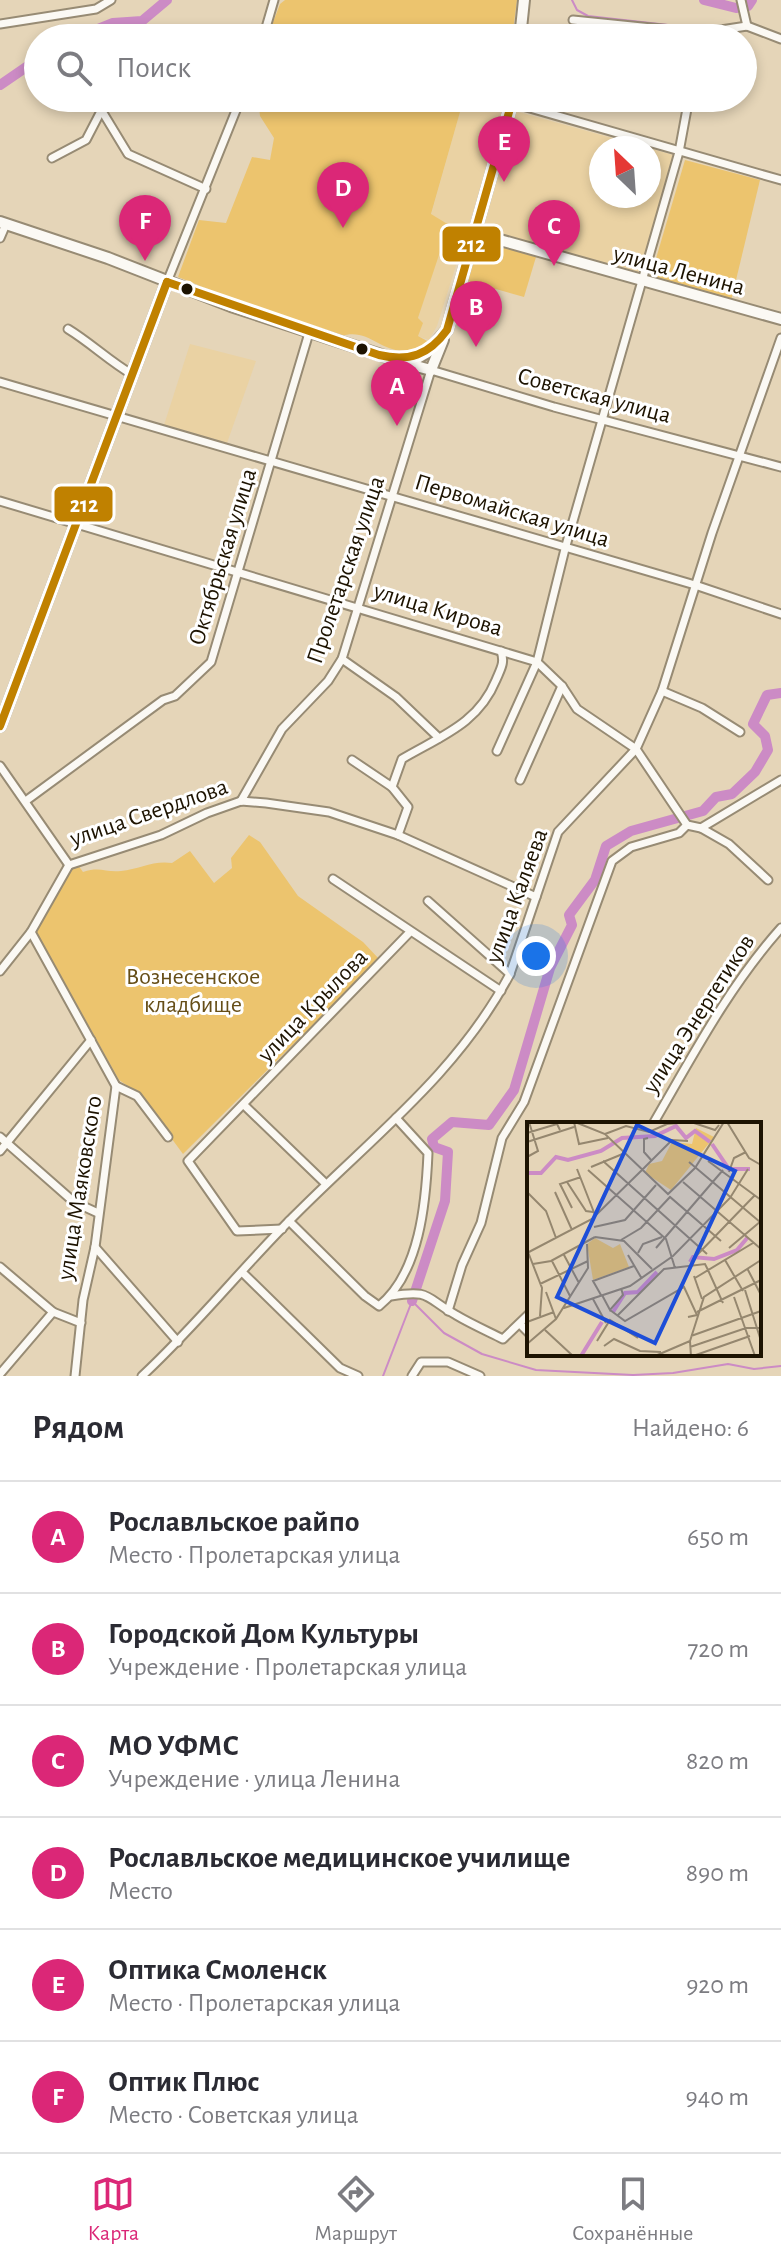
<!DOCTYPE html>
<html lang="ru">
<head>
<meta charset="utf-8">
<style>
	:root { --surface:#fff; --page:#f7f7f7; --text:#2b2b33; --muted:#7c7c81; --line:#e1e1e2; --accent:#db2777 }
	body { margin:0; font-family:"Alegreya Sans",sans-serif; background:var(--page); color:var(--text) }
	.compass { position:absolute; left:589px; top:136px; width:72px; height:72px; border-radius:50%; background:var(--surface); box-shadow:0 4px 12px #0003; rotate:335deg }
	.you { position:absolute; left:536px; top:956px; width:28px; height:28px; margin:-20px; border:6px solid #fff; border-radius:50%; background:#1a73e8; box-shadow:0 0 0 12px #1a73e833 }
	.badge { display:grid; place-items:center; width:52px; height:52px; border-radius:50%; background:var(--accent); color:#fff; font-size:26px; font-weight:700 }
	.pin { position:absolute; translate:-50% -66px; filter:drop-shadow(0 2px 4px #0008) }
	.pin::after { content:''; position:absolute; top:42px; width:28px; height:24px; background:inherit; clip-path:polygon(0 0,100% 0,50% 100%) }
	.list { margin:0; padding:0; list-style:none }
	h2 { display:flex; justify-content:space-between; align-items:center; height:104px; margin:0; padding:0 32px; font-size:34px }
	h2 small { font-size:26px; font-weight:400; color:var(--muted) }
	.list li { display:grid; grid-template-columns:52px 1fr auto; gap:24px; align-items:center; box-sizing:border-box; height:112px; padding:0 32px; border-top:2px solid var(--line) }
	.list b { display:block; font-size:30px; white-space:nowrap }
	.list p { margin:0; font-size:26px; white-space:nowrap; color:var(--muted) }
	.list em { font-size:26px; font-style:normal; color:var(--muted) }
	.icon { flex:none; width:44px; height:44px; fill:none; stroke:currentColor; stroke-width:2; stroke-linecap:round; stroke-linejoin:round }
	.map { position:relative; flex:none; width:781px; height:1376px; overflow:hidden }
	.search { position:absolute; background:var(--surface); box-shadow:0 4px 12px #0003; left:24px; right:24px; top:24px; height:88px; display:flex; align-items:center; gap:20px; box-sizing:border-box; padding:0 28px; border-radius:44px; color:var(--muted); font-size:30px }
	.sheet { height:776px; background:var(--surface) }
	nav { display:flex; justify-content:space-around; align-items:center; box-sizing:border-box; height:112px; border-top:2px solid var(--line); background:var(--surface); font-size:22px; color:var(--muted) }
	nav a { display:grid; justify-items:center; gap:4px }
	nav .on { color:var(--accent) }
	.map>svg:first-child { display:block }
	.built { fill:#ead2a3 }
	.green { fill:#ecc46e }
	.lines { fill:none; stroke-linecap:round; stroke-linejoin:round }
	.stream { stroke:#cc8bc5; stroke-width:2 }
	.river { stroke:#cc8bc5; stroke-width:10 }
	.minor-casing { stroke:#978b74; stroke-width:11 }
	.secondary-casing { stroke:#978b74; stroke-width:14 }
	.minor { stroke:#fbf9f4; stroke-width:7 }
	.secondary { stroke:#fbf9f4; stroke-width:10 }
	.bus-1-casing { stroke:#fff; stroke-width:14 }
	.bus-1 { stroke:#c08100; stroke-width:8 }
	.bus-dot { fill:#1d1301; stroke:#fff; stroke-width:3 }
	.labels { text-anchor:middle; dominant-baseline:central; stroke-width:6; stroke-linejoin:round; paint-order:stroke }
	.street-label { font-size:24px; fill:#1d1301; stroke:#fff }
	.park-label { font-size:24px; fill:#664e17; stroke:#fff }
	.inset-river { fill:none; stroke:#cc8bc5; stroke-width:4 }
	.inset-road { fill:none; stroke:#95876f; stroke-width:2 }
	.view { fill:#1d4ed8; fill-opacity:0.15; stroke:#1d4ed8; stroke-width:4 }
	.inset-edge { fill:none; stroke:#1d1301; stroke-width:4 }
	.line-badge { stroke:#fff; stroke-width:3 }
	.badge-label { font-size:22px; text-anchor:middle; font-weight:bold; fill:#fff }
</style>
</head>
<body>
<div class="map">
<svg width="781" height="1376" viewBox="0 0 781 1376">
	<rect width="100%" height="100%" fill="#e5d5b8"/>
	<g class="built">
		<polygon points="464,98 505,110 437,326 429,340 418,336 418,318 448,225 431,215"/>
		<polygon points="515,111 648,148 601,148 601,196 649,196 649,148 673,155 639,276 481,231"/>
		<polygon points="190,344 256,361 227,443 164,425"/>
	</g>
	<g class="green">
		<polygon points="285,0 517,0 512,38 267,38 280,4"/>
		<path d="M258 98H464L431 214 449 225 418 318 423 323 418 336 429 342C385 368 376 325 341 336L202 292 198 285 178 277 199 220 226 223 252 157 270 160 274 138 260 116Z"/>
		<polygon points="685,160 760,180 731,301 650,279"/>
		<polygon points="479,240 536,257 524,297 467,281"/>
		<path d="M249 835 260 842 298 896 363 942 379 959 183 1154 138 1093 119 1080 36 932 67 873 78 865 83 872C101 866 106 873 121 871 139 869 154 860 172 863L190 851 214 883 232 868 231 858Z"/>
	</g>
	<g class="lines">
		<g class="stream">
			<polyline points="572,0 577,10 588,16 686,27"/>
			<polyline points="383,1376 412,1301 444,1333 482,1354 536,1370 633,1375 673,1373 728,1364 754,1369 781,1366"/>
		</g>
		<g class="river">
			<polyline points="704,0 736,8 748,6 752,0"/>
			<polyline points="76,38 113,23 142,21 167,0"/>
			<polyline points="0,85 38,59"/>
			<polyline points="412,1301 445,1201 448,1152 434,1147 432,1139 452,1122 489,1125 514,1090 550,968 572,925 569,915 595,880 606,846 631,831 703,811 716,797 732,794 755,772 768,750 765,736 753,724 767,695 781,693"/>
		</g>
		<defs>
			<g id="minor">
				<polyline points="741,0 747,26"/>
				<polyline points="573,20 701,33 747,26 781,39"/>
				<polyline points="0,24 96,9 111,0"/>
				<polyline points="263,38 274,0"/>
				<polyline points="94,98 128,154 206,189"/>
				<polyline points="495,98 781,180"/>
				<polyline points="52,158 86,140 100,113"/>
				<polyline points="0,238 6,224"/>
				<polyline points="167,282 241,98"/>
				<path d="M68 329C91 343 109 361 133 375"/>
				<polyline points="0,382 695,585 781,614"/>
				<polyline points="0,501 537,662 562,686 577,709 636,749 687,825"/>
				<polyline points="342,659 396,697 439,738"/>
				<polyline points="662,691 702,708 740,732"/>
				<polyline points="497,751 537,662 565,549 679,152 689,98"/>
				<polyline points="352,760 392,787"/>
				<polyline points="0,766 69,865"/>
				<polyline points="520,780 562,686"/>
				<polyline points="27,800 163,700 175,696 211,662 309,333"/>
				<polyline points="241,801 282,729 328,681 342,659 431,370 554,407 781,467"/>
				<polyline points="701,828 729,844 768,880"/>
				<path d="M398 835 408 807 392 787 402 759C441 736 478 724 496 680 501 668 505 663 501 651"/>
				<polyline points="69,865 161,835 207,813 241,801 266,803 329,812 398,835 536,897"/>
				<polyline points="333,879 501,991"/>
				<polyline points="428,901 510,974"/>
				<polyline points="31,932 116,1086 95,1247 83,1300 75,1376"/>
				<polyline points="0,971 31,932 69,865"/>
				<polyline points="116,1086 137,1096 168,1137"/>
				<polyline points="244,1105 326,1184"/>
				<path d="M653 1124C692 1057 729 986 781 928"/>
				<polyline points="0,1137 74,1202 98,1213"/>
				<polyline points="0,1151 91,1040"/>
				<path d="M289 1221 365 1296 379 1306C420 1273 426 1201 428 1153L396 1118"/>
				<polyline points="282,1229 237,1231 188,1161 409,933"/>
				<polyline points="95,1247 178,1342"/>
				<polyline points="0,1267 53,1312 81,1323"/>
				<polyline points="243,1273 340,1368 358,1376"/>
				<path d="M391 1296C432 1289 425 1298 456 1315 471 1324 487 1331 503 1339L529 1314"/>
				<polyline points="448,1311 462,1265 481,1223 502,1138 524,1102 612,861 631,847 679,833 687,825 701,828 781,780"/>
				<polyline points="520,1324 529,1333"/>
				<polyline points="0,1374 53,1312"/>
				<path d="M142 1376C196 1326 241 1269 293 1217 371 1138 457 1074 510 974L558 832 636 749 662 691 712 533 781 338"/>
				<polyline points="412,1376 421,1362 448,1362 480,1376"/>
			</g>
			<g id="secondary">
				<polyline points="520,38 524,0"/>
				<polyline points="0,222 108,258 231,306 396,360 416,359 428,352 447,330 513,98"/>
				<polyline points="475,233 781,319"/>
				<polyline points="405,363 431,370 443,340"/>
				<polyline points="0,726 167,282"/>
			</g>
		</defs>
		<use href="#minor" class="minor-casing"/>
		<use href="#secondary" class="secondary-casing"/>
		<use href="#minor" class="minor"/>
		<use href="#secondary" class="secondary"/>
		<defs>
			<g id="bus-1">
				<path d="M167 282 379 355C409 362 429 355 447 330L513 98"/>
				<polyline points="0,726 167,282"/>
			</g>
		</defs>
		<use href="#bus-1" class="bus-1-casing"/>
		<use href="#bus-1" class="bus-1"/>
	</g>
	<g class="bus-dot">
		<circle cx="187" cy="289" r="7"/>
		<circle cx="362" cy="349" r="7"/>
	</g>
	<g class="labels">
		<g class="street-label">
			<text transform="translate(679 271) rotate(15)">улица Ленина</text>
			<text transform="translate(594 396) rotate(15)">Советская улица</text>
			<text transform="translate(512 511) rotate(17)">Первомайская улица</text>
			<text transform="translate(223 557) rotate(-73)">Октябрьская улица</text>
			<text transform="translate(346 570) rotate(-71)">Пролетарская улица</text>
			<text transform="translate(438 610) rotate(17)">улица Кирова</text>
			<text transform="translate(149 813) rotate(-19)">улица Свердлова</text>
			<text transform="translate(517 896) rotate(-70)">улица Каляева</text>
			<text transform="translate(313 1006) rotate(-46)">улица Крылова</text>
			<text transform="translate(699 1014) rotate(-57)">улица Энергетиков</text>
			<text transform="translate(80 1188) rotate(-81)">улица Маяковского</text>
		</g>
		<g class="park-label">
			<text x="193" y="977">Вознесенское<tspan x="193" dy="28">кладбище</tspan></text>
		</g>
	</g>
	<g transform="translate(527 1122)">
		<rect width="234" height="234" fill="#e5d5b8"/>
		<path d="M169 6 187 15 144 68 118 51 122 42 135 39 145 20 165 22ZM68 116 86 126 93 122 102 145 66 158 60 122Z" fill="#ecc46e"/>
		<path class="inset-river" d="M185 22 202 47H223M0 51H14L29 35 41 38 74 29 95 16 128 14 149 4 159 16 168 9 183 20M163 140 166 135 187 137 210 128 221 115M86 190 98 171 111 170 130 150M54 234 75 200"/>
		<path class="inset-road" d="M47 0 52 22 81 16M48 0 78 12 141 72 168 46 197 0M200 0 222 36 234 43M0 11 30 2 33 8M78 12 99 4 122 10 140 2 164 0 188 8 192 3M121 16 117 17V30L125 39M0 20 47 5M0 35 11 29 2 0M76 39 180 132M181 39 234 78M162 40 233 100M64 45 98 31M50 47 68 93M61 48 139 117 148 146M115 48 145 18 161 19M202 50 207 36 219 30M40 60 59 89 66 90M156 60 234 127M0 70 19 89 29 116M28 70 45 108M45 86 33 62 54 55M67 105 98 98 129 63M68 115 97 119 125 147M94 118 114 106 143 75 194 119M129 126 196 48M202 126 234 99M1 130 15 166 13 194M0 131 65 97 115 48M111 131 116 122 135 115M37 133 52 161M101 133 115 157M170 133 228 73M198 138 216 169M25 139 43 174M6 142 24 139 68 115M220 146 234 173M181 148 196 181M167 154 175 177M168 156 226 121M13 162 61 139M218 168 234 219M19 170 29 197M74 173 66 159 107 144M75 173 83 188 96 173 94 166M207 175 228 234M66 177 79 201M37 186 103 164 146 134 203 76 221 47M83 188 98 199 157 165 170 193 161 195M170 190 234 158M90 194 137 147 178 142 181 148M0 200 27 190M18 208 46 234M164 214 234 189M70 219 83 198 111 216M0 222 29 197 61 146 60 122M77 224 87 217 113 229 134 230M163 225 219 206H234M128 234 163 219M164 234 163 219 177 175 234 138M166 234 223 214"/>
		<path class="view" d="M110 3 208 49 128 221 30 175Z"/>
		<rect width="234" height="234" class="inset-edge"/>
	</g>
	<g class="line-badge">
		<rect x="441" y="225" width="61" height="38" rx="8" fill="#c08100"/>
		<rect x="53" y="485" width="61" height="38" rx="8" fill="#c08100"/>
	</g>
	<g class="badge-label">
		<text x="471" y="252">212</text>
		<text x="84" y="512">212</text>
	</g>
</svg>
<svg class="compass" viewBox="-18 -18 36 36"><path d="M0-13l5 13h-10z" fill="#e53935"/><path d="M0 13l5-13h-10z" fill="#7c7c81"/></svg>
<div class="you"></div>
<div class="pin badge" style="left:397px;top:426px">A</div>
<div class="pin badge" style="left:476px;top:347px">B</div>
<div class="pin badge" style="left:554px;top:266px">C</div>
<div class="pin badge" style="left:343px;top:228px">D</div>
<div class="pin badge" style="left:504px;top:182px">E</div>
<div class="pin badge" style="left:145px;top:261px">F</div>
<div class="search"><svg class="icon" aria-label="search" viewBox="0 0 24 24"><circle cx="10" cy="10" r="6"/><path d="M15 15l6 6"/></svg>Поиск</div>
</div>
<section class="sheet">
<h2>Рядом<small>Найдено: 6</small></h2>
<ul class="list">
<li><span class="badge">A</span><div><b>Рославльское райпо</b><p>Место · Пролетарская улица</p></div><em>650 m</em></li>
<li><span class="badge">B</span><div><b>Городской Дом Культуры</b><p>Учреждение · Пролетарская улица</p></div><em>720 m</em></li>
<li><span class="badge">C</span><div><b>МО УФМС</b><p>Учреждение · улица Ленина</p></div><em>820 m</em></li>
<li><span class="badge">D</span><div><b>Рославльское медицинское училище</b><p>Место</p></div><em>890 m</em></li>
<li><span class="badge">E</span><div><b>Оптика Смоленск</b><p>Место · Пролетарская улица</p></div><em>920 m</em></li>
<li><span class="badge">F</span><div><b>Оптик Плюс</b><p>Место · Советская улица</p></div><em>940 m</em></li>
</ul>
</section>
<nav>
<a class="on"><svg class="icon" aria-label="map" viewBox="0 0 24 24"><path d="M3 6l6-2 6 2 6-2v14l-6 2-6-2-6 2zM9 4v14M15 6v14"/></svg>Карта</a>
<a><svg class="icon" aria-label="directions" viewBox="0 0 24 24"><path d="M12 3l9 9-9 9-9-9zM9 14v-3h6M13 9l2 2-2 2"/></svg>Маршрут</a>
<a><svg class="icon" aria-label="saved" viewBox="0 0 24 24"><path d="M7 4h10v16l-5-4-5 4z"/></svg>Сохранённые</a>
</nav>
</body>
</html>
